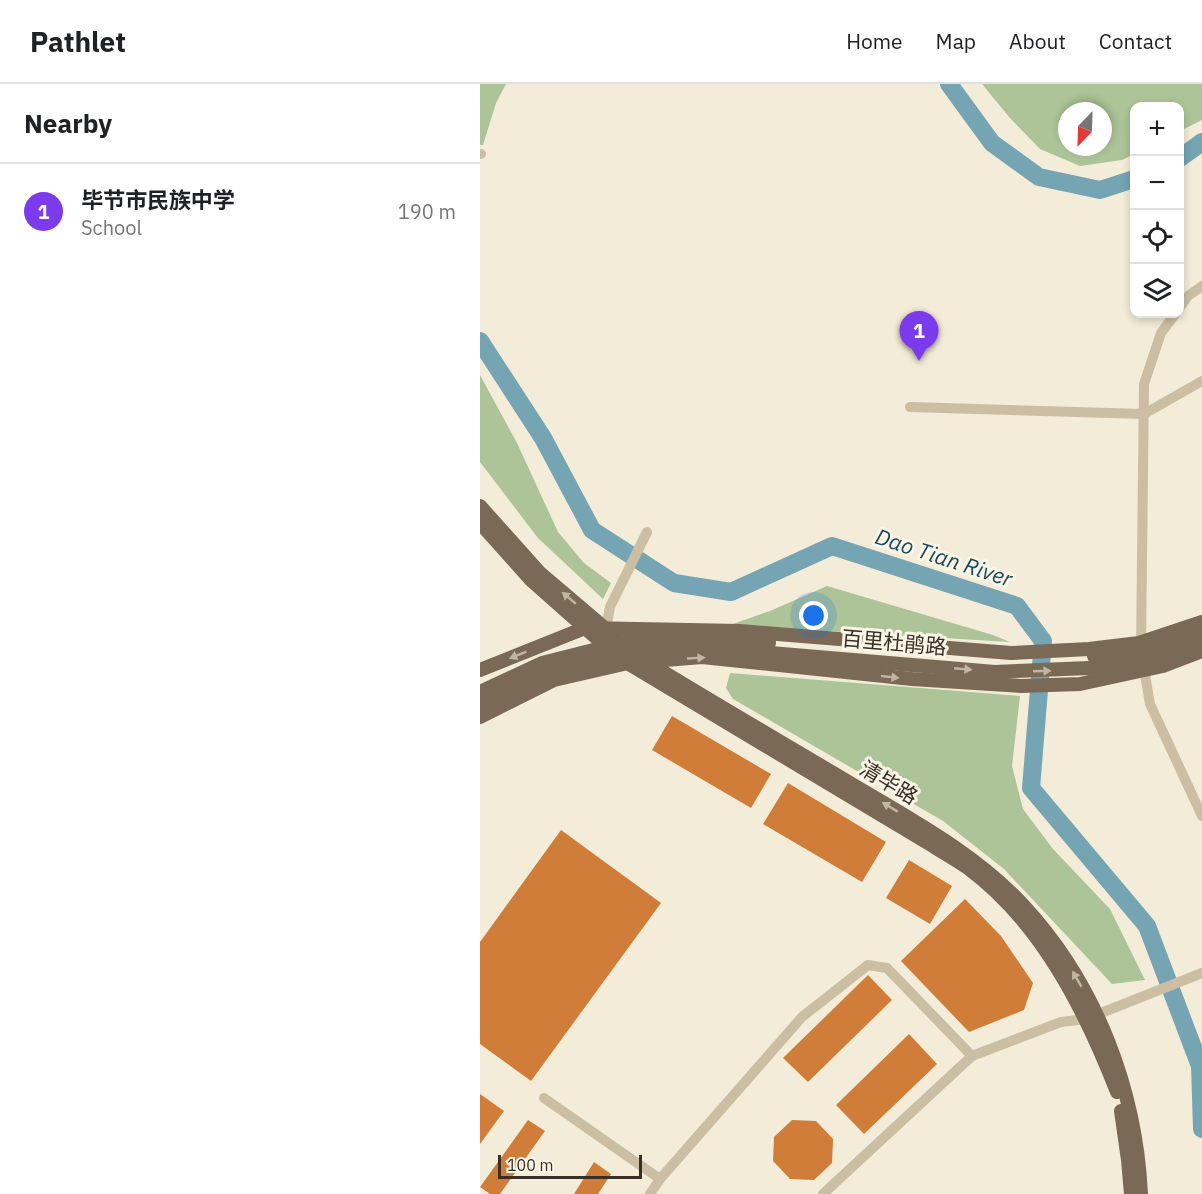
<!DOCTYPE html>
<html lang="en">
<head>
<meta charset="utf-8">
<style>
	:root { --surface:#fff; --page:#f2f2f2; --text:#202124; --muted:#757577; --line:#e0e0e0; --accent:#7c3aed }
	body { margin:0; font-family:"IBM Plex Sans","Noto Sans SC",sans-serif; background:var(--page); color:var(--text) }
	.controls { position:absolute; right:18px; top:18px; display:grid; overflow:hidden; border-radius:12px; box-shadow:0 3px 9px #0003 }
	.controls button { width:54px; height:54px; display:grid; place-items:center; padding:0; border:0; border-bottom:2px solid var(--line); background:var(--surface); color:var(--text); font:30px sans-serif }
	.compass { position:absolute; left:578px; top:18px; width:54px; height:54px; border-radius:50%; background:var(--surface); box-shadow:0 3px 9px #0003; rotate:203deg }
	.scale { position:absolute; left:18px; bottom:15px; width:144px; box-sizing:border-box; padding-left:6px; border:3px solid #372f26; border-top:0; font-size:16px; line-height:21px; white-space:nowrap; color:#372f26; -webkit-text-stroke:4px #fbf5e5; paint-order:stroke }
	.you { position:absolute; left:334px; top:532px; width:21px; height:21px; margin:-15px; border:4px solid #fff; border-radius:50%; background:#1a73e8; box-shadow:0 0 0 9px #1a73e833 }
	.badge { display:grid; place-items:center; width:39px; height:39px; border-radius:50%; background:var(--accent); color:#fff; font-size:20px; font-weight:700 }
	.pin { position:absolute; translate:-50% -50px; filter:drop-shadow(0 2px 3px #0008) }
	.pin::after { content:''; position:absolute; top:32px; width:21px; height:18px; background:inherit; clip-path:polygon(0 0,100% 0,50% 100%) }
	.list { margin:0; padding:0; list-style:none }
	h2 { display:flex; justify-content:space-between; align-items:center; height:78px; margin:0; padding:0 24px; font-size:26px }
	h2 small { font-size:20px; font-weight:400; color:var(--muted) }
	.list li { display:grid; grid-template-columns:39px 1fr auto; gap:18px; align-items:center; box-sizing:border-box; height:96px; padding:0 24px; border-top:2px solid var(--line) }
	.list b { display:block; font-size:22px; white-space:nowrap }
	.list p { margin:0; font-size:20px; white-space:nowrap; color:var(--muted) }
	.list em { font-size:20px; font-style:normal; color:var(--muted) }
	.icon { flex:none; width:33px; height:33px; fill:none; stroke:currentColor; stroke-width:2; stroke-linecap:round; stroke-linejoin:round }
	.map { position:relative; flex:none; width:722px; height:1110px; overflow:hidden }
	header { display:flex; align-items:center; gap:36px; box-sizing:border-box; height:84px; padding:0 30px; background:var(--surface); border-bottom:2px solid var(--line) }
	header strong { font-size:28px }
	nav { display:flex; gap:33px; margin-inline-start:auto; font-size:21px }
	main { display:flex }
	aside { flex:1; background:var(--surface) }
	.map>svg:first-child { display:block }
	.green { fill:#acc497; fill-rule:evenodd }
	.lines { fill:none; stroke-linecap:round; stroke-linejoin:round }
	.river { stroke:#75a4b3; stroke-width:18 }
	.building { fill:#d07d39 }
	.minor { stroke:#ccbea3; stroke-width:10 }
	.major { stroke:#7a6955; stroke-width:14 }
	.major-bridge { stroke:#7a6955; stroke-width:14 }
	.oneway { fill:#c1b6a4 }
	.labels { text-anchor:middle; dominant-baseline:central; stroke-width:6; stroke-linejoin:round; paint-order:stroke }
	.street-label { font-size:21px; fill:#372f26; stroke:#fbf5e5 }
	.water-label { font-size:22px; font-style:italic; fill:#184a5c; stroke:#fbf5e5 }
</style>
</head>
<body>
<header>
<strong>Pathlet</strong>
<nav><a>Home</a><a>Map</a><a>About</a><a>Contact</a></nav>
</header>
<main>
<aside>
<h2>Nearby<small></small></h2>
<ul class="list">
<li><span class="badge">1</span><div><b>毕节市民族中学</b><p>School</p></div><em>190 m</em></li>
</ul>
</aside>
<div class="map">
<svg width="722" height="1110" viewBox="0 0 722 1110">
	<rect width="100%" height="100%" fill="#f3ecd8"/>
	<g class="green">
		<polygon points="0,0 26,0 16,19 3,61 0,61"/>
		<path d="M502 0H722V36L700 47V22H654V70L642 76 600 82 560 65 530 34ZM587 27H623V63H587Z"/>
		<polygon points="0,291 37,359 78,448 104,479 131,499 123,515 58,454 0,378"/>
		<polygon points="347,502 513,551 530,558 250,541 290,527"/>
		<polygon points="250,589 540,612 532,682 543,725 573,765 630,825 665,896 632,900 524,785 463,737 253,615 246,604"/>
	</g>
	<g class="lines">
		<g class="river">
			<polyline points="469,0 512,59 559,93 620,106 654,95"/>
			<polyline points="700,74 722,58"/>
			<polyline points="0,257 63,354 112,446 194,499 251,508 352,462 537,522 563,557 551,704 667,842 720,982 722,1045"/>
		</g>
	</g>
	<g class="building">
		<polygon points="192,632 291,690 271,724 172,666"/>
		<polygon points="308,699 406,758 382,798 283,740"/>
		<polygon points="81,746 181,819 51,997 0,960 0,858"/>
		<polygon points="429,776 472,802 450,840 406,814"/>
		<polygon points="485,815 521,852 553,899 544,926 489,948 421,877"/>
		<polygon points="388,891 412,916 328,998 303,974"/>
		<polygon points="429,950 457,980 384,1050 356,1021"/>
		<polygon points="0,1010 24,1027 0,1060"/>
		<polygon points="48,1036 65,1047 20,1110 10,1110 0,1103"/>
		<polygon points="312,1036 336,1037 353,1055 352,1079 334,1096 310,1095 293,1077 294,1053"/>
		<polygon points="114,1078 131,1090 118,1110 94,1110"/>
	</g>
	<g class="lines">
		<g class="minor">
			<polyline points="0,70 1,70"/>
			<polyline points="700,223 708,212 722,202"/>
			<polyline points="430,323 664,330 722,297"/>
			<polyline points="126,545 130,523 167,448"/>
			<polyline points="661,564 664,300 681,249 695,230"/>
			<polyline points="663,579 670,620 722,732"/>
			<polyline points="64,1014 180,1095"/>
			<polyline points="170,1110 180,1095 322,933 388,881 407,884 492,972"/>
			<polyline points="343,1110 492,972 581,938 606,935 722,889"/>
		</g>
		<g class="major">
			<path d="M0 422 59 488 126 545 146 565C221 612 298 656 375 702 434 737 497 771 544 822 616 900 656 1005 661 1110"/>
			<path d="M0 439 51 496 139 574 453 762C464 769 476 776 488 784 561 838 605 926 637 1008"/>
			<polyline points="278,568 515,588 609,584"/>
			<polyline points="0,586 105,544 260,547 531,569 609,565 659,559 722,538"/>
			<polyline points="0,633 74,596 148,579 222,573 432,595 541,602 600,600 683,582 722,567"/>
			<polyline points="641,1027 648,1076 651,1110"/>
		</g>
		<g class="major-bridge">
			<path d="M614 572C650 566 688 561 722 545"/>
			<polyline points="609,584 672,573 722,556"/>
			<polyline points="0,608 62,579 157,555 232,553 289,559"/>
			<polyline points="0,620 64,590 124,572 225,561 278,568"/>
		</g>
	</g>
	<defs><path id="oneway-solid" d="M-6-.8H1V-3.2L6.5 0L1 3.2V.8H-6Z" transform="scale(1.5)"/></defs>
	<g class="oneway">
		<use href="#oneway-solid" transform="translate(89 514) rotate(-140)"/>
		<use href="#oneway-solid" transform="translate(38 571) rotate(158)"/>
		<use href="#oneway-solid" transform="translate(216 574) rotate(-3)"/>
		<use href="#oneway-solid" transform="translate(483 585) rotate(5)"/>
		<use href="#oneway-solid" transform="translate(562 587) rotate(-2)"/>
		<use href="#oneway-solid" transform="translate(410 593) rotate(6)"/>
		<use href="#oneway-solid" transform="translate(410 723) rotate(-149)"/>
		<use href="#oneway-solid" transform="translate(597 895) rotate(-120)"/>
	</g>
	<g class="labels">
		<g class="street-label">
			<text transform="translate(414 558) rotate(5)">百里杜鹃路</text>
			<text transform="translate(409 698) rotate(31)">清毕路</text>
		</g>
		<g class="water-label">
			<text transform="translate(464 473) rotate(18)">Dao Tian River</text>
		</g>
	</g>
</svg>
<div class="controls">
<button>+</button>
<button>−</button>
<button><svg class="icon" aria-label="locate" viewBox="0 0 24 24"><circle cx="12" cy="12" r="6"/><path d="M12 2v4M12 18v4M2 12h4M18 12h4"/></svg></button>
<button><svg class="icon" aria-label="layers" viewBox="0 0 24 24"><path d="M12 4l9 5-9 5-9-5zM3 14l9 5 9-5"/></svg></button>
</div>
<svg class="compass" viewBox="-18 -18 36 36"><path d="M0-13l5 13h-10z" fill="#e53935"/><path d="M0 13l5-13h-10z" fill="#757577"/></svg>
<div class="scale">100 m</div>
<div class="you"></div>
<div class="pin badge" style="left:439px;top:277px">1</div>
</div>
</main>
</body>
</html>
